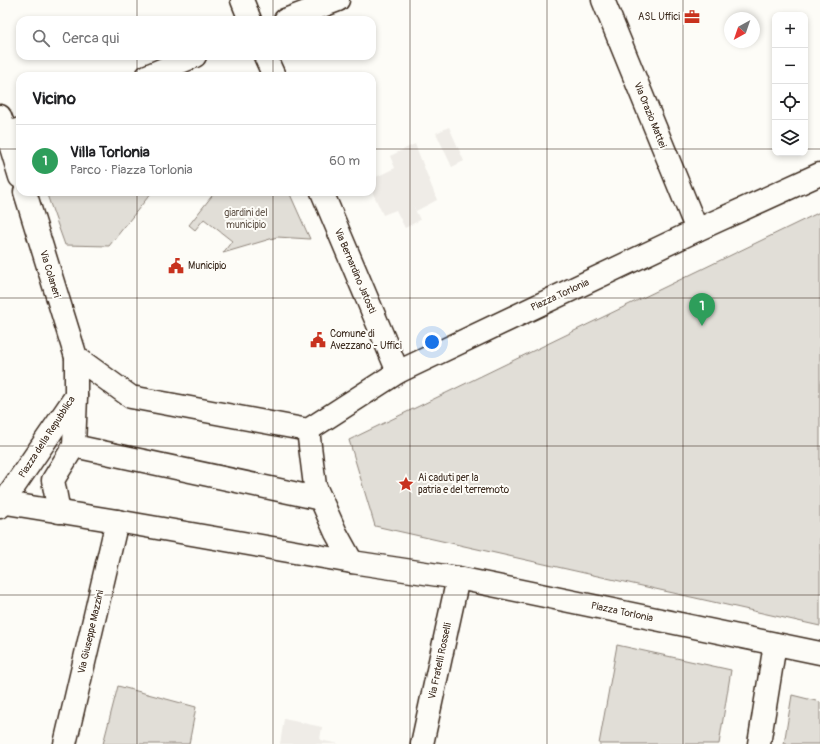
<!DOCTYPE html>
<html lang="it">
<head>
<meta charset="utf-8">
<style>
	:root { --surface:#fff; --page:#f6f6f6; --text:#202124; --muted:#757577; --line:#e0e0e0; --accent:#c8321e }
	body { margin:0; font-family:Pangolin,sans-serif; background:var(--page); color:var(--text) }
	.controls { position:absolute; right:12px; top:12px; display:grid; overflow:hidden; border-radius:8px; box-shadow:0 2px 6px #0003 }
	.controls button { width:36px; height:36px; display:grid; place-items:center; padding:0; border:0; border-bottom:1px solid var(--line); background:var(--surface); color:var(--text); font:20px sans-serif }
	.compass { position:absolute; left:724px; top:12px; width:36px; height:36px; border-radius:50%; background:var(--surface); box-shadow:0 2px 6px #0003; rotate:220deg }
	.you { position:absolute; left:432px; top:342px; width:14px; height:14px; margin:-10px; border:3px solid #fff; border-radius:50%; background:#1a73e8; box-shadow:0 0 0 6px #1a73e833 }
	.badge { display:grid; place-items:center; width:26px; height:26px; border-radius:50%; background:var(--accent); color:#fff; font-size:13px; font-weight:700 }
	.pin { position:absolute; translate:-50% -33px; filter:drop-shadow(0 1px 2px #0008) }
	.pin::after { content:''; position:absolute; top:21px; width:14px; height:12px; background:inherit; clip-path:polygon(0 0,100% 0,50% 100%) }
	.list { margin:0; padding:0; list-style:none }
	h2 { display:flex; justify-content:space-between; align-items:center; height:52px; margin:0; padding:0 16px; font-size:17px }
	h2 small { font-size:13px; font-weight:400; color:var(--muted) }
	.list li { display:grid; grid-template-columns:26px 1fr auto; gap:12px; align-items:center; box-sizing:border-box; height:72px; padding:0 16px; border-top:1px solid var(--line) }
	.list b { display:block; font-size:15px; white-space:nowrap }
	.list p { margin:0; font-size:13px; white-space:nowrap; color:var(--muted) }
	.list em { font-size:13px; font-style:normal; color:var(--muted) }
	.icon { flex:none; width:22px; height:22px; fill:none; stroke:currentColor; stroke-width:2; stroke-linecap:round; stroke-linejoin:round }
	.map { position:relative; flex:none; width:820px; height:744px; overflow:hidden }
	.search { position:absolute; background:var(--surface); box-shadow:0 2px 6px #0003; left:16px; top:16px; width:360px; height:44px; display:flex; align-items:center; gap:10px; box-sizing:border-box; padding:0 14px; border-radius:12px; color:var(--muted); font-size:15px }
	.panel { position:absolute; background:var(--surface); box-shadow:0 2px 6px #0003; left:16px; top:72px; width:360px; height:124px; border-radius:12px }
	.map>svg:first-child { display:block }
	.built { fill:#efece7 }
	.green { fill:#e1ded7; stroke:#8e847a }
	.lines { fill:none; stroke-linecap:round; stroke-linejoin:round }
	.minor-casing { stroke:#3b2a1e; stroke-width:25 }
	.major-casing { stroke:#3b2a1e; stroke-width:25 }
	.minor { stroke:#fdfcf7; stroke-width:22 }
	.major { stroke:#fdfcf7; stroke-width:22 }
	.grid { fill:none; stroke:#3b2a1e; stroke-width:1; stroke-opacity:0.55 }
	.labels { text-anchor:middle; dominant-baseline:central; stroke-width:4; stroke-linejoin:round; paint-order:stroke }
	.poi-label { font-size:10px; fill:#3b2a1e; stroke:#fdfcf7; text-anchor:start }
	.street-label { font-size:10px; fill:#3b2a1e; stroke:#fdfcf7 }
	.park-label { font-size:10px; fill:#64574c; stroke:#fdfcf7 }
</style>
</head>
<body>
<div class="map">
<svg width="820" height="744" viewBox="0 0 820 744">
	<rect width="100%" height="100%" fill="#fdfcf7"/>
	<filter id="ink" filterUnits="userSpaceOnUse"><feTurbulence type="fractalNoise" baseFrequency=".025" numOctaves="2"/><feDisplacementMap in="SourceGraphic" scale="8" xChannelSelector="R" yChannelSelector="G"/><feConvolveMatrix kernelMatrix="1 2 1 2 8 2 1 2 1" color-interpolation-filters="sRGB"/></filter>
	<g filter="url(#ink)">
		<g class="built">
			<polygon points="449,127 464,161 452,167 436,133"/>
			<polygon points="415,144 437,200 416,211 412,203 420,220 405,228 396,210 383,215 372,191 372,179 395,168 390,156"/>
			<polygon points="284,719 322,727 320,740 339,744 280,744"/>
		</g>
		<g class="green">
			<polygon points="46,192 152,192 109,246 65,245"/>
			<polygon points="215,192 289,192 310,239 277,237 223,253 232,241 204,219 195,230 189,225"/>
			<polygon points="820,212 820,626 375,526 349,440"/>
			<polygon points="617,645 731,670 719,744 599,744"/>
			<polygon points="118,686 196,707 189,744 103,744"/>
			<polygon points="792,695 820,702 820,744 784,744"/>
		</g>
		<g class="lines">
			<defs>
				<g id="minor">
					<polyline points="242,0 250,20"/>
					<polyline points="603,0 697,230"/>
					<polyline points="265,56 274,76"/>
					<polyline points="0,116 7,134 20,177"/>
					<polyline points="322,192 398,372"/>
					<polyline points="76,357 131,397 308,430"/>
					<polyline points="308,430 398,372 697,230 820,174"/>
					<polyline points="308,430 315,486 336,533 352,562"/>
					<polyline points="74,446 76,396"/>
					<polyline points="0,502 117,521 352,562 458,578 820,653"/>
					<polyline points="0,507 76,396 76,357 25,192"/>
					<polyline points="59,512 53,480 74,446 321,499"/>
					<polyline points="65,744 117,521"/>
					<polyline points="422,744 458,578"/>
					<polyline points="759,744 775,644"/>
				</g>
				<g id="major">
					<polyline points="285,20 338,0"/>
					<polyline points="147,76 195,56"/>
					<polyline points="0,137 20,129"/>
				</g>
			</defs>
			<use href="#minor" class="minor-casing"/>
			<use href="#major" class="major-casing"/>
			<use href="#minor" class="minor"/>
			<use href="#major" class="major"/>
		</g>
	</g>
	<path class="grid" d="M137 0V20M273 0V20M410 0V744M547 0V744M683 0V744M137 56V76M273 56V76M0 149H20M372 149H775M805 149H820M137 192V744M273 192V744M0 298H820M0 446H820M0 595H820"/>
	<defs>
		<symbol id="office-bare" viewBox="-9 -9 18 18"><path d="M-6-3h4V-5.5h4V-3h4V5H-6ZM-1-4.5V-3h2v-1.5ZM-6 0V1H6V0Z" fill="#c8321e" stroke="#fdfcf7" stroke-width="2.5" paint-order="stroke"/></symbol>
		<symbol id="civic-bare" viewBox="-9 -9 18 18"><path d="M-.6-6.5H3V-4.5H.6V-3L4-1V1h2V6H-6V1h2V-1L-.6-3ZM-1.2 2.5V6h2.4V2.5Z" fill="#c8321e" stroke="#fdfcf7" stroke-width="2.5" paint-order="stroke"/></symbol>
		<symbol id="sight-bare" viewBox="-9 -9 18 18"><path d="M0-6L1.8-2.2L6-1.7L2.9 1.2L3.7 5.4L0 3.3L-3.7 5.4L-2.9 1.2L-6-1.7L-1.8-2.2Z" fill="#c8321e" stroke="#fdfcf7" stroke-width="2.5" paint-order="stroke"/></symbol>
	</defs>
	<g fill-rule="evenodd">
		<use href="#office-bare" x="681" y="6" width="22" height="22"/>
		<use href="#civic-bare" x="165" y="255" width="22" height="22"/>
		<use href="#civic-bare" x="307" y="329" width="22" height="22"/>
		<use href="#sight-bare" x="395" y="473" width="22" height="22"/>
	</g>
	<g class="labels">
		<g class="poi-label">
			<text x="680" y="17" text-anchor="end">ASL Uffici</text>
			<text x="188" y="266">Municipio</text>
			<text x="330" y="334">Comune di<tspan x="330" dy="12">Avezzano - Uffici</tspan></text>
			<text x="418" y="478">Ai caduti per la<tspan x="418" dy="12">patria e del terremoto</tspan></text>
		</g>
		<g class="street-label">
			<text transform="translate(650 115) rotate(68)">Via Orazio Mattei</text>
			<text transform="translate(355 271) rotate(67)">Via Bernardino Jatosti</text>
			<text transform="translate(50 274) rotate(73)">Via Colaneri</text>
			<text transform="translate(560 295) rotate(-25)">Piazza Torlonia</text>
			<text transform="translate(47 437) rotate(-57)">Piazza della Repubblica</text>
			<text transform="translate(622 612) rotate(12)">Piazza Torlonia</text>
			<text transform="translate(91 632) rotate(-77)">Via Giuseppe Mazzini</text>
			<text transform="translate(440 661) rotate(-78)">Via Fratelli Rosselli</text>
		</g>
		<g class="park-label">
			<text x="246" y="213">giardini del<tspan x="246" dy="12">municipio</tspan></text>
		</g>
	</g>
</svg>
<div class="controls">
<button>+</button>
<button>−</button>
<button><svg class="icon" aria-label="locate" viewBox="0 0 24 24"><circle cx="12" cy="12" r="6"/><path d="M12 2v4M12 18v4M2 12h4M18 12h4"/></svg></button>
<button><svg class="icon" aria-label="layers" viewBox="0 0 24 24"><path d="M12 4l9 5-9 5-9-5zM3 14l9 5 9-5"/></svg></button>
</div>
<svg class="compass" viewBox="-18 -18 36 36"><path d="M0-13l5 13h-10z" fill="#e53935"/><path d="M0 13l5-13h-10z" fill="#757577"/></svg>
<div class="you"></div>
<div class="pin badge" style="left:702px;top:326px;background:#2e9e5b">1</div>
<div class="search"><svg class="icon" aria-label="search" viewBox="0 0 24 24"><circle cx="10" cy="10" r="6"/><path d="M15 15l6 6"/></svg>Cerca qui</div>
<section class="panel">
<h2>Vicino<small></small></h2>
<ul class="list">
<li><span class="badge" style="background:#2e9e5b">1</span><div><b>Villa Torlonia</b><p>Parco · Piazza Torlonia</p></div><em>60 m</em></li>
</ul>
</section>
</div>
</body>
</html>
